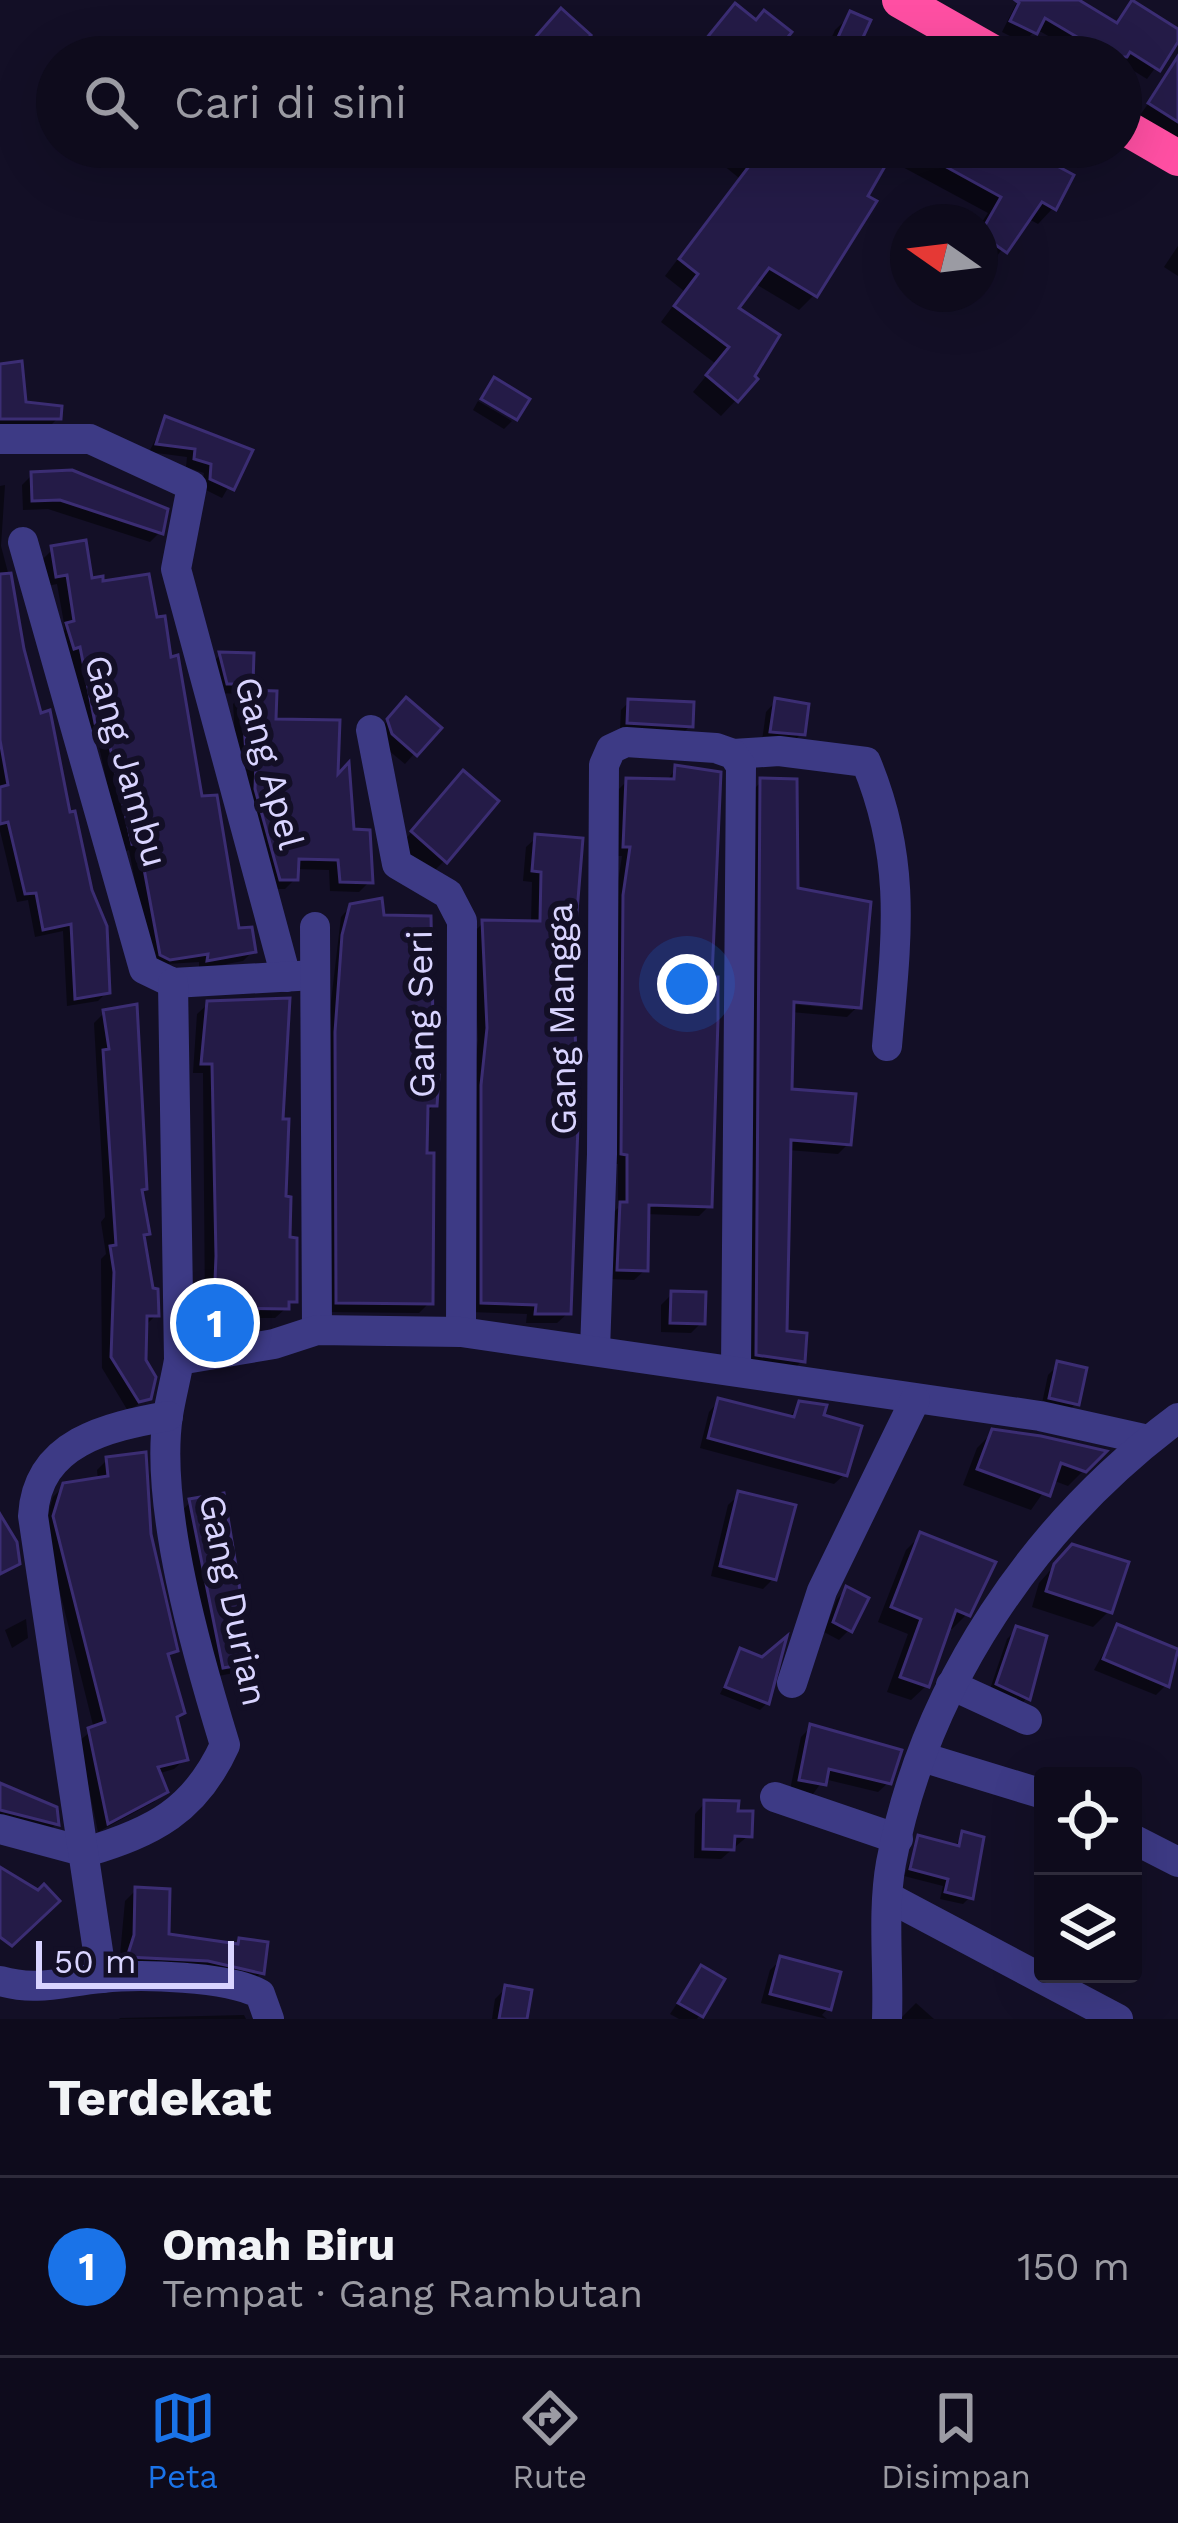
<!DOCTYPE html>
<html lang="id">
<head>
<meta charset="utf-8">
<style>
	:root { --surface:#0e0b1c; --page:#1c1929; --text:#f1f3f6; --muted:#9b9ba3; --line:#2e2b3b; --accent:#1a73e8 }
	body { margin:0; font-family:"Work Sans",sans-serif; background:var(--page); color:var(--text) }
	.controls { position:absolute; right:36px; bottom:36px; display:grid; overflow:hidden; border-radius:12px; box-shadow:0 12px 48px #0002 }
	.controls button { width:108px; height:108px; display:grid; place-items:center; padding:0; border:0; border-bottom:3px solid var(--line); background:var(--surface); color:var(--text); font:60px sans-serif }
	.compass { position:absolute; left:890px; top:204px; width:108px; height:108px; border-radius:50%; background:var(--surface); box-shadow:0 12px 48px #0002; rotate:284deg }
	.scale { position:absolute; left:36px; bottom:30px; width:198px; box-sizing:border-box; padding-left:12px; border:6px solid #d9d4ff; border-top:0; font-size:33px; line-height:42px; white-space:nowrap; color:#d9d4ff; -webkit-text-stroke:9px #130f26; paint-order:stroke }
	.you { position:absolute; left:687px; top:984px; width:42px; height:42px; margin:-30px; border:9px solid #fff; border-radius:50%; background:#1a73e8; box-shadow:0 0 0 18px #1a73e833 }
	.badge { display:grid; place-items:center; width:78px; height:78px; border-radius:50%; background:var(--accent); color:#fff; font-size:39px; font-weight:700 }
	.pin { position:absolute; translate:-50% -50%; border:6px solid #fff; box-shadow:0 3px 12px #0006 }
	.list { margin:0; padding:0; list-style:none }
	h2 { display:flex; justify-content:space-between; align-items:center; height:156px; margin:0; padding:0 48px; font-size:51px }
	h2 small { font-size:39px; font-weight:400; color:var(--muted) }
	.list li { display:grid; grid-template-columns:78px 1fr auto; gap:36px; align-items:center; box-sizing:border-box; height:180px; padding:0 48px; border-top:3px solid var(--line) }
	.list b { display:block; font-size:45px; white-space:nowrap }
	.list p { margin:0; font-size:39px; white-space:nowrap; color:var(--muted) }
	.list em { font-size:39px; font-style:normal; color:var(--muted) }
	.icon { flex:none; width:66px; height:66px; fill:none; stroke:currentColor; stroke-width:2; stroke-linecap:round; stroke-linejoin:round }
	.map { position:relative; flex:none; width:1178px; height:2019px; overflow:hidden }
	.search { position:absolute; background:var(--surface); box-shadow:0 12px 48px #0002; left:36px; right:36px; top:36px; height:132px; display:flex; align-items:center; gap:30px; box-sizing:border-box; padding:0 42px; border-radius:66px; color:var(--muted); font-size:45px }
	.sheet { height:336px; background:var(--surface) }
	nav { display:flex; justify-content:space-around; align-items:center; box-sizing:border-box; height:168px; border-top:3px solid var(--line); background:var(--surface); font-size:33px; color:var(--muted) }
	nav a { display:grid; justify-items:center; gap:6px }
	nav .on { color:var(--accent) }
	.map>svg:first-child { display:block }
	.shadow { fill:#0007; fill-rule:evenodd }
	.building { fill:#241b47; stroke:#3b2d73; stroke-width:3 }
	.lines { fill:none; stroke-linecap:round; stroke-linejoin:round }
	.street { stroke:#3d3a85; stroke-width:30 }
	.highway { stroke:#ff4fa3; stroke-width:36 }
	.labels { text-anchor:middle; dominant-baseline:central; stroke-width:12; stroke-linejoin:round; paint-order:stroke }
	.street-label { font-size:36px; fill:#d9d4ff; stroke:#130f26 }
</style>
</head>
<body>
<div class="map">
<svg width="1178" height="2019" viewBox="0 0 1178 2019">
	<rect width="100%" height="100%" fill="#130f26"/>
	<g class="shadow">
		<polygon points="1018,0 1065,0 1115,25 1132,4 1178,37 1147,79 1121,63 1121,57 1085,57 1036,29 1024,43 1002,32"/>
		<polygon points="562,12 567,57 529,57 524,52"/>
		<polygon points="851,15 852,57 823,57 835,30"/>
		<polygon points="720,22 768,57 691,57"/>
		<polygon points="1170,74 1178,80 1178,139 1140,115"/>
		<polygon points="701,147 1017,147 1053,208 1038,224 1027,218 989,266 980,260 980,225 988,213 886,158 814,295 799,310 754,283 735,308 736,400 721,416 693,392 716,364 661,322 684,291 665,276 739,178"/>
		<polygon points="1178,246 1178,276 1164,267"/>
		<polygon points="478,401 512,421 504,429 473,410"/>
		<polygon points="0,407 58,418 50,426 0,426"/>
		<polygon points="166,419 249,452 222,498 202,488 204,473 186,467 187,457 149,452"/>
		<polygon points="32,475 160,532 150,542 48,509 23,510 22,485"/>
		<polygon points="5,485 1,546 20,618 21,650 107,992 98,1001 67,1006 63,931 35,937 28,900 17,902 0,831 0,486"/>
		<polygon points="53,549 89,581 199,800 236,932 253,951 243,961 199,969 199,962 151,965 129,850 122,852 96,733 86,736 58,636 65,629 57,584 47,586 43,559"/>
		<polygon points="220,655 250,683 240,693 274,694 273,722 335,780 370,881 359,892 330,891 329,870 296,869 295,879 285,889 270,889 246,800 247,771 237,767 233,704 243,694 217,693 210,665"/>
		<polygon points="776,701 802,733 791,744 762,741 766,712"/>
		<polygon points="629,702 690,726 682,734 620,730 621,710"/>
		<polygon points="396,711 437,728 405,764 382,745 378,732"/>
		<polygon points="676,768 709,980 709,1206 699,1216 646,1214 645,1270 634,1280 608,1279 611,1215 618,1208 618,1164 612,1164 614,907 622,856 614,856 617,791 627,781 666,782"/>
		<path d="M762 781 795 891 858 1006 847 1017 791 1012 789 1091 848 1144 838 1154 788 1150 784 1334 802 1361 792 1371 747 1365 751 792ZM779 997 853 1004V1010L779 1003Z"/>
		<polygon points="448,789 444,861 430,875 398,848"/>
		<polygon points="537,837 570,961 568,1313 557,1323 526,1323 527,1314 471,1312 472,1097 478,1040 473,933 483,923 531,924 532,882 523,881 526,847"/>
		<polygon points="351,906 434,1105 425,1115 430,1302 419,1313 327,1312 326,1044 341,917"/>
		<polygon points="208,1004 280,1122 294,1301 275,1318 229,1318 230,1330 219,1341 189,1346 189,1320 205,1309 203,1073 193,1073 197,1014"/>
		<polygon points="104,1013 144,1188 140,1193 146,1233 141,1238 156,1315 144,1327 148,1398 128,1411 102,1368 101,1259 106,1254 101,1222 105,1217 94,1023"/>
		<polygon points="672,1294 702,1322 691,1333 661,1332 661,1305"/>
		<polygon points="1058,1365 1076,1403 1066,1414 1041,1408 1048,1375"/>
		<polygon points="719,1401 788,1418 800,1404 820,1417 845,1474 834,1484 700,1448 709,1412"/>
		<polygon points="993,1432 1101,1453 1068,1486 1052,1480 1031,1510 963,1485 977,1448"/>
		<polygon points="107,1460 148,1535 175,1650 166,1658 182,1712 175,1719 185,1759 174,1769 157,1774 164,1791 154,1802 98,1832 79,1741 94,1729 44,1528 53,1497 64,1486 98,1480 97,1470"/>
		<polygon points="739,1495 774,1578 763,1589 711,1576 728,1505"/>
		<polygon points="191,1501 249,1662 239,1672 213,1677 181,1512"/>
		<polygon points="921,1535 967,1614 952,1629 947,1627 926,1686 911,1700 887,1692 908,1634 878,1622 906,1550"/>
		<polygon points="1056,1564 1109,1611 1093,1627 1032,1607 1039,1583"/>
		<polygon points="847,1589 849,1630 839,1640 824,1632 837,1599"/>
		<polygon points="26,1619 28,1638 12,1648 5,1630"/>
		<polygon points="1118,1627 1178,1652 1166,1685 1156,1695 1094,1670"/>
		<polygon points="1017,1629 1027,1698 1017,1708 988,1695 1007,1639"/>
		<polygon points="741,1652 767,1703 760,1710 720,1694"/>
		<polygon points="811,1727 889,1782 878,1792 824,1779 813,1794 790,1790 801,1737"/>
		<polygon points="0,1784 56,1824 47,1833 0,1820"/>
		<polygon points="705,1803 749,1835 721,1859 694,1858 695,1814"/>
		<polygon points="963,1834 970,1897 963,1904 940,1899 943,1886 904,1876 919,1839 954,1848"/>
		<polygon points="136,1890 165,1937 235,1947 240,1942 261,1973 251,1983 119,1966 125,1901"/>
		<polygon points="781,1960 828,2008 822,2015 827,2019 761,2003 770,1970"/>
		<polygon points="701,1968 721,1980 697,2019 679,2019 670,2014"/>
		<polygon points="506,1988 524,2019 492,2019 495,1999"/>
		<polygon points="916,2003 934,2019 900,2019"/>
		<polygon points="244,2015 246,2019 119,2019 120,2018"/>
	</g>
	<g class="building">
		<polygon points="1015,0 1079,0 1117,23 1132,0 1178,29 1178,42 1160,71 1130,52 1127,57 1094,57 1099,50 1045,18 1037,34 1010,21 1019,3"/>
		<polygon points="735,3 756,20 764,10 792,32 772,57 716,57 701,45"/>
		<polygon points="561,8 591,35 571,57 550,57 532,41"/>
		<polygon points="850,11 871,20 854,57 829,57"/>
		<polygon points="1178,56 1178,122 1148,103"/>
		<polygon points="735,147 896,147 868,196 877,201 817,297 769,268 739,308 780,335 755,376 758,379 738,402 706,375 729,347 674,306 698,274 679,259 753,161"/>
		<polygon points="910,147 1022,147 1074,175 1056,210 1042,202 1007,253 980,234 1001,197"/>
		<polygon points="22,361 26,402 62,406 61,419 0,419 0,364"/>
		<polygon points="494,377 530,399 517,420 481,399"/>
		<polygon points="165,416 253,450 234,490 210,479 211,464 194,459 195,449 156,444"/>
		<polygon points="72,470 168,509 163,534 60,500 32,501 31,472"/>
		<polygon points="86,540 92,578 103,576 103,581 149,574 157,617 165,616 171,657 178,655 202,796 217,795 239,928 252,927 256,952 207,961 208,954 170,960 160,955 139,842 132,844 105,725 96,728 80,647 74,649 66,623 74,621 67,575 56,577 51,546"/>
		<polygon points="11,573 24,649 41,713 50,710 70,812 75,811 92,890 107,926 110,993 75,999 71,924 43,930 36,893 25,894 8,822 0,824 0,787 8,785 0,740 0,574"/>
		<polygon points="219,652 254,653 253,684 227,684"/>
		<polygon points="242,690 277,691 276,719 340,720 338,774 349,762 354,829 370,830 373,883 340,882 338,860 299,859 298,880 280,880 255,789 256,762 248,762 246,755"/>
		<polygon points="406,697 442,728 417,756 392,734 387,719"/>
		<polygon points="775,698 809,704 805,735 770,732"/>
		<polygon points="628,699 694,702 693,727 627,723"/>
		<polygon points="675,765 721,772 712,977 718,977 718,1020 712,1207 649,1205 648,1271 617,1270 620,1202 627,1202 627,1155 621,1154 623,895 630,847 623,847 626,778 674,779"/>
		<polygon points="463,770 499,801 447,863 411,831"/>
		<polygon points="760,778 797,779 798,888 871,902 861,1008 794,1002 792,1089 856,1094 851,1145 791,1140 787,1331 807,1333 805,1362 756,1355"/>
		<polygon points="535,834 583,838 573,961 578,1125 571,1314 535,1314 536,1305 481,1303 481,1085 487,1028 482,920 540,921 541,872 532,871"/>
		<polygon points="382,898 384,915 431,916 434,1074 439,1075 437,1106 428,1106 427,1153 434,1153 433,1304 336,1303 335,1032 342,935 350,904"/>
		<polygon points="290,998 283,1119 289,1119 286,1196 291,1197 290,1237 297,1238 297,1302 289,1302 289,1309 232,1308 233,1331 198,1337 198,1307 214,1306 216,1256 212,1064 201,1064 207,1001"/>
		<polygon points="137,1004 147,1189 142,1190 150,1234 144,1235 153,1288 158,1289 159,1316 147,1316 146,1360 156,1377 151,1399 139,1402 111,1357 114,1272 110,1246 116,1245 103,1050 109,1049 103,1010"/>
		<polygon points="671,1291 706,1292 705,1324 670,1323"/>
		<polygon points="1057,1361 1087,1368 1079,1405 1049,1398"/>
		<polygon points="718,1398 794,1417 799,1401 827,1405 824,1415 862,1426 847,1476 708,1438"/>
		<polygon points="992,1429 1041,1436 1107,1451 1086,1472 1061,1463 1050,1496 977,1469"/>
		<polygon points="146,1452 151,1534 178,1651 168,1654 185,1713 177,1717 188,1760 158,1767 168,1792 108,1824 88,1728 105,1722 53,1516 63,1483 108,1476 106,1457"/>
		<polygon points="738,1491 796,1505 776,1580 720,1566"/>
		<polygon points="224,1493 252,1663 223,1668 189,1499"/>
		<polygon points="0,1514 17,1542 20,1564 0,1574"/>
		<polygon points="920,1532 996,1562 970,1616 956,1610 929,1687 900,1677 921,1619 891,1607"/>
		<polygon points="1072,1544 1129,1562 1112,1613 1046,1591 1054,1564"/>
		<polygon points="846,1586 869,1598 852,1632 833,1622"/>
		<polygon points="1117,1624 1178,1649 1169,1687 1103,1659"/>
		<polygon points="1016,1626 1047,1636 1030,1700 996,1684"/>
		<polygon points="787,1636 769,1704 725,1687 740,1648 762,1657"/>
		<polygon points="810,1724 902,1750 891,1784 829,1769 826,1785 799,1780"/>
		<polygon points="0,1783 57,1807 59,1825 0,1810"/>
		<polygon points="704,1800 739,1801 738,1811 753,1811 752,1837 735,1836 734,1850 703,1849"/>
		<polygon points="962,1831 984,1837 973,1899 945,1892 948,1879 910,1869 918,1835 959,1846"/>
		<polygon points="0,1867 38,1890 44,1884 60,1901 12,1946 0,1937"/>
		<polygon points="135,1887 170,1889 169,1934 238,1944 239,1938 268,1942 264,1974 208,1961 127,1957 134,1935"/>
		<polygon points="780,1956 841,1972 831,2010 770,1994"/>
		<polygon points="701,1965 725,1979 703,2017 678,2003"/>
		<polygon points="505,1985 532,1990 527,2019 499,2019"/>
	</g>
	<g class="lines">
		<g class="street">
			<polyline points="0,439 90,439 192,486 176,569 286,977"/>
			<polyline points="23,542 144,969 173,983 315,975"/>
			<polyline points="371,730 397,864 448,894 462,921 461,1332"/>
			<path d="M733 754 779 751 866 762C908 863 896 941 887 1046"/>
			<polyline points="315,927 317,1330"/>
			<polyline points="595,1350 602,1154 604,765 611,749 626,742 716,748 733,754 741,766 736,1368"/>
			<polyline points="179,1360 274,1344 317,1330 461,1332 1040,1416 1148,1440"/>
			<polyline points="792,1683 822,1591 915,1400"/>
			<polyline points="951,1685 1027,1720"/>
			<polyline points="922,1757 1043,1794"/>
			<polyline points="775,1797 898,1839"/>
			<polyline points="0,1829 86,1852"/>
			<polyline points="1133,1839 1178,1862"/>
			<path d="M86 1852C153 1832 195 1811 225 1745 198 1657 154 1506 168 1415 171 1396 176 1378 179 1360L173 983"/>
			<polyline points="888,1897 1118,2019"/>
			<path d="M102 1978 33 1516C37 1442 107 1427 168 1416"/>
			<path d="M0 1981C37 1992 65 1981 102 1978 140 1974 228 1976 260 1994L269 2019"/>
			<path d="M887 2019C889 1968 882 1913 891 1863 925 1685 1034 1525 1178 1418"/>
		</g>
		<g class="highway">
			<polyline points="900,0 1000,57"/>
			<polyline points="1121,125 1178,158"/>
		</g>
	</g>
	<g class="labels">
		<g class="street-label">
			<text transform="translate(126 761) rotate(74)">Gang Jambu</text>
			<text transform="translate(269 763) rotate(75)">Gang Apel</text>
			<text transform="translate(421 1014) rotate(-91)">Gang Seri</text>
			<text transform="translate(562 1019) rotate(-91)">Gang Mangga</text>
			<text transform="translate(233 1600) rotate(78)">Gang Durian</text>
		</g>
	</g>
</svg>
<div class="controls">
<button><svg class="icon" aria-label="locate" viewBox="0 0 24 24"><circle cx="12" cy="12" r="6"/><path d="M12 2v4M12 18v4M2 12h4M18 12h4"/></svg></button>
<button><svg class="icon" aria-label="layers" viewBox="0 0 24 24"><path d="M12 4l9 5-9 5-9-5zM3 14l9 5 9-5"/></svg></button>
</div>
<svg class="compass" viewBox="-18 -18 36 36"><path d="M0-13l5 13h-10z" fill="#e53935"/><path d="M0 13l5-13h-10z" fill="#9b9ba3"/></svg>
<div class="scale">50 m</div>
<div class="you"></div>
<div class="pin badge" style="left:215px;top:1323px">1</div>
<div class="search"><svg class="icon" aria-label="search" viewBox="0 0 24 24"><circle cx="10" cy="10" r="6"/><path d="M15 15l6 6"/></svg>Cari di sini</div>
</div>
<section class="sheet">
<h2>Terdekat<small></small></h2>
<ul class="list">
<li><span class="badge">1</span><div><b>Omah Biru</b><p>Tempat · Gang Rambutan</p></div><em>150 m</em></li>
</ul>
</section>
<nav>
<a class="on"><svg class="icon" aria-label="map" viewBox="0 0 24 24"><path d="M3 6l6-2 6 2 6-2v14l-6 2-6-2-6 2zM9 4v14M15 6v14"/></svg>Peta</a>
<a><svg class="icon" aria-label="directions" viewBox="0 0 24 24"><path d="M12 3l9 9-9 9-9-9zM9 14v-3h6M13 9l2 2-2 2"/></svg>Rute</a>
<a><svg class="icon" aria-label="saved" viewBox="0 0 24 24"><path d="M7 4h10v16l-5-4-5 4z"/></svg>Disimpan</a>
</nav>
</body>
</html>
